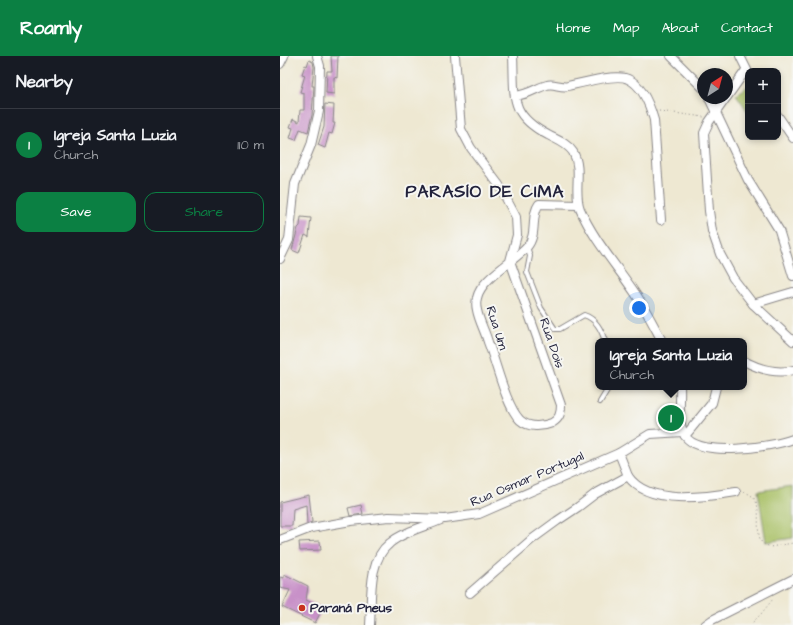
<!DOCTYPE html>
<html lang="en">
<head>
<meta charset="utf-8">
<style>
	:root { --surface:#171b24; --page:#20242c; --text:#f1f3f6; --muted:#9ea1a6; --line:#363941; --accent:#0b8043 }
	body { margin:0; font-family:"Architects Daughter",sans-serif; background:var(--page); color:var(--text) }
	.controls { position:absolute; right:12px; top:12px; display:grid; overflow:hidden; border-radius:8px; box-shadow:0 2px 6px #0003 }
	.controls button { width:36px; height:36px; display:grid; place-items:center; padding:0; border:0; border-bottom:1px solid var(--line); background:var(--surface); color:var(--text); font:20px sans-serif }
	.compass { position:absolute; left:417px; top:12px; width:36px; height:36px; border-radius:50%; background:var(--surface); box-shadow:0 2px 6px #0003; rotate:36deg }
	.you { position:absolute; left:359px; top:252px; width:14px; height:14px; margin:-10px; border:3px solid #fff; border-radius:50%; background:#1a73e8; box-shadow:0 0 0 6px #1a73e833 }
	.badge { display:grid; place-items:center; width:26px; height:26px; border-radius:50%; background:var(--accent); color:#fff; font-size:13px; font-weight:700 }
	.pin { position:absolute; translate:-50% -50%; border:2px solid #fff; box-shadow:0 1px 4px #0006 }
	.popup { position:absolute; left:315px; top:282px; width:152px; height:52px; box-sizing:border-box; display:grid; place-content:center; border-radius:8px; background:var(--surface); filter:drop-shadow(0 1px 3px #0005); font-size:13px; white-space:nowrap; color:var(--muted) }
	.popup b { font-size:15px; color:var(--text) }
	.popup::after { content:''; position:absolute; left:50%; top:100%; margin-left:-8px; border:8px solid transparent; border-top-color:var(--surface) }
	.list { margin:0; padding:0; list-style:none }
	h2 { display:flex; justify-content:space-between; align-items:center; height:52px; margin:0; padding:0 16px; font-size:17px }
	h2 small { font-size:13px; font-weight:400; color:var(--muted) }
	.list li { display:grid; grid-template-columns:26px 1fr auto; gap:12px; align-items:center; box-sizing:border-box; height:72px; padding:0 16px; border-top:1px solid var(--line) }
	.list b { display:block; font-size:15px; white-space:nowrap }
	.list p { margin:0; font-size:13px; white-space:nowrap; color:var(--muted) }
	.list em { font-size:13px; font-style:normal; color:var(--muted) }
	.actions { display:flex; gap:8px; padding:12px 16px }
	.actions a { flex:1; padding:9px 0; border:1px solid var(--accent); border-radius:12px; text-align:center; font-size:14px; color:var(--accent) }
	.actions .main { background:var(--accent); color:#fff }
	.map { position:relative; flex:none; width:513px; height:569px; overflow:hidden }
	header { display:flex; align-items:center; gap:24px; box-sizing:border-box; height:56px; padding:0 20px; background:var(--accent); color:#fff }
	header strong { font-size:19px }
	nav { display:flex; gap:22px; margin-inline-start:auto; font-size:14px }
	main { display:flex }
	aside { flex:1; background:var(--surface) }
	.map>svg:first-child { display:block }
	.garden { fill:#a8c065; stroke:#657150 }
	.building { fill:#c891c8 }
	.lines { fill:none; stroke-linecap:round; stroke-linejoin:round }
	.service-casing { stroke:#888586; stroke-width:6 }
	.minor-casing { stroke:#888586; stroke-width:10 }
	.path { stroke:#888586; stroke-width:1; stroke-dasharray:1 3; stroke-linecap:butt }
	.service { stroke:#fff; stroke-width:4 }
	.minor { stroke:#fff; stroke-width:8 }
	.poi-dot { fill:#c8321e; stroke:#f6f6f2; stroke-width:1.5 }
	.labels { text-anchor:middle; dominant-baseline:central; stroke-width:4; stroke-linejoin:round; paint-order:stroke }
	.street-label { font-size:13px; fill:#22223b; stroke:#f6f6f2 }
	.poi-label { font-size:13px; font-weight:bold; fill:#22223b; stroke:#f6f6f2; text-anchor:start }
	.district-label { font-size:17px; font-weight:bold; letter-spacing:1px; fill:#22223b; stroke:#f6f6f2 }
</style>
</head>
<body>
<header>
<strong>Roamly</strong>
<nav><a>Home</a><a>Map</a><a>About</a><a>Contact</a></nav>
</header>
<main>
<aside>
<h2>Nearby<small></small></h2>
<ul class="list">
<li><span class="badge">1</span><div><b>Igreja Santa Luzia</b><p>Church</p></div><em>110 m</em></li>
</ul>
<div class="actions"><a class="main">Save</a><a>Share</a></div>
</aside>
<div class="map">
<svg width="513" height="569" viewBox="0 0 513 569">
	<rect width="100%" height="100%" fill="#f6f6f2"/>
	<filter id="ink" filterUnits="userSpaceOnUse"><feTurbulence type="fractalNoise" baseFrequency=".025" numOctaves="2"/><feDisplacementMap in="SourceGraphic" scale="8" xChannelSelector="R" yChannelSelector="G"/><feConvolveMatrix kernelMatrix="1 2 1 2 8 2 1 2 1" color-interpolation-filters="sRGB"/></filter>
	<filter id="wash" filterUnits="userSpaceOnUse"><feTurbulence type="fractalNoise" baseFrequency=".012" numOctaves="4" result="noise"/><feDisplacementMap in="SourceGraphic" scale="16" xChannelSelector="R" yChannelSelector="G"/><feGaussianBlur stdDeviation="0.9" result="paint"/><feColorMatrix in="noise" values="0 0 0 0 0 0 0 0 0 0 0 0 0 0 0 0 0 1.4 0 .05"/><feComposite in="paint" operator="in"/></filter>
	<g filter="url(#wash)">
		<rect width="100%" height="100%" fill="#eee8d2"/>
		<g class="garden">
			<polygon points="468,30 468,56 456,38"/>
			<polygon points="513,430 513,482 486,486 478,435"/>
		</g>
		<g id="blocks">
			<g class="building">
				<polygon points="51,0 58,0 57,22 54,21 54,38 46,37 47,15 52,15"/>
				<polygon points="29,4 33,6 34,11 32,30 34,30 32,59 28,76 20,73 16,84 10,82 13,72 10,71 13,63 19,66 20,54 24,54 24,37 20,36 25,19 22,18 25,9 27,10"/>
				<polygon points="45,48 54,49 53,67 55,67 52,78 49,77 45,92 38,89 44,71"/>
				<polygon points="21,161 31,162 30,170 29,181 25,179 19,197 12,194 18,172 20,170"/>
				<polygon points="29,439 32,466 27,468 26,449 13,453 12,470 0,470 0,446"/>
				<polygon points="81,449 83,458 70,460 68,452"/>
				<polygon points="40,485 41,494 20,495 19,486"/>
				<polygon points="4,518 28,530 26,544 43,552 35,567 2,551 10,534 0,532 0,521 4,522"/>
			</g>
		</g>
	</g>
	<g filter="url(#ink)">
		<use href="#blocks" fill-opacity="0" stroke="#888586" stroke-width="1"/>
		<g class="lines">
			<defs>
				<g id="service">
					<path d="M247 191 250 200 247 216 261 252 275 273H280L304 259C316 263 321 273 325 285"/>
					<polyline points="320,346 329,331"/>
				</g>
				<g id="minor">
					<path d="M175 0 181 73 191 92 219 129 236 161 237 179 230 205 281 349C281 358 279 363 272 367 262 371 249 372 240 364 226 350 216 306 208 286 205 275 199 265 197 254 196 250 196 246 197 242 201 222 234 206 247 191 258 178 250 160 259 148L298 149"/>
					<path d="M233 0C235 40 228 58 268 79 277 84 287 87 293 96 303 114 293 136 300 153 314 185 338 211 357 240 366 254 374 270 382 285"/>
					<polyline points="391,0 423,32"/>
					<polyline points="460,0 468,16"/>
					<polyline points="0,8 4,0"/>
					<path d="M235 40C251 38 255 32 267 29 274 27 281 32 288 30 301 27 337 17 348 23 362 29 370 50 374 64L381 164"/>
					<polyline points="447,41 466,14"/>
					<polyline points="429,42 468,124 499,174 513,220"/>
					<polyline points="446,42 429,66 424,77 429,155 432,175 440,198 453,222 473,248 513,236"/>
					<polyline points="498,60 513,82"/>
					<polyline points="0,203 9,184 15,128 31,89 39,55 40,10 37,0"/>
					<polyline points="473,248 513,285"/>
					<path d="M464 305C479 313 496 318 513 314"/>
					<path d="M400 331C401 345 397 367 405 380 420 402 492 391 513 383"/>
					<polyline points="405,380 432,347 436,331"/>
					<path d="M348 420C368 450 426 441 456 436"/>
					<polyline points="0,484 31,472 71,465 109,461 165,463 199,458 339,397 370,378 403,376"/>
					<polyline points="190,537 251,484 277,465 298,451 315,438 348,420 339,397"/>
					<path d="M90 569C92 543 87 505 110 487 123 476 144 471 161 464"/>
					<polyline points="425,569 432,564 513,523"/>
				</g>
			</defs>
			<use href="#service" class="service-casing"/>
			<use href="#minor" class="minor-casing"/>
			<g class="path">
				<polyline points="379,55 424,61"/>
				<path d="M464 436C488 443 472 471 482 487L490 491 513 487"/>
				<polyline points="470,569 481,558 493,543"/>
			</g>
			<use href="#service" class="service"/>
			<use href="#minor" class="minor"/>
		</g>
	</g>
	<circle class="poi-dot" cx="22" cy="552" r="4"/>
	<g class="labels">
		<g class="street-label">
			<text transform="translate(217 272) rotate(72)">Rua Um</text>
			<text transform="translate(272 287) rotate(71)">Rua Dois</text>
			<text transform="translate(247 423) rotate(-23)">Rua Osmar Portugal</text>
		</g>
		<g class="poi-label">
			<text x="30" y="552">Paraná Pneus</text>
		</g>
		<g class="district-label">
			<text x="205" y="136">PARASÍO DE CIMA</text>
		</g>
	</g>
</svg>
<div class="controls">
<button>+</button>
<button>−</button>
</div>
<svg class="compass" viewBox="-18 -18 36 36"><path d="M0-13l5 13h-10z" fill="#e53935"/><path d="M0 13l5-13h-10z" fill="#9ea1a6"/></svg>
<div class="you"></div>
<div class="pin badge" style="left:391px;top:362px">1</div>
<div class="popup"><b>Igreja Santa Luzia</b>Church</div>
</div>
</main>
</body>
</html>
